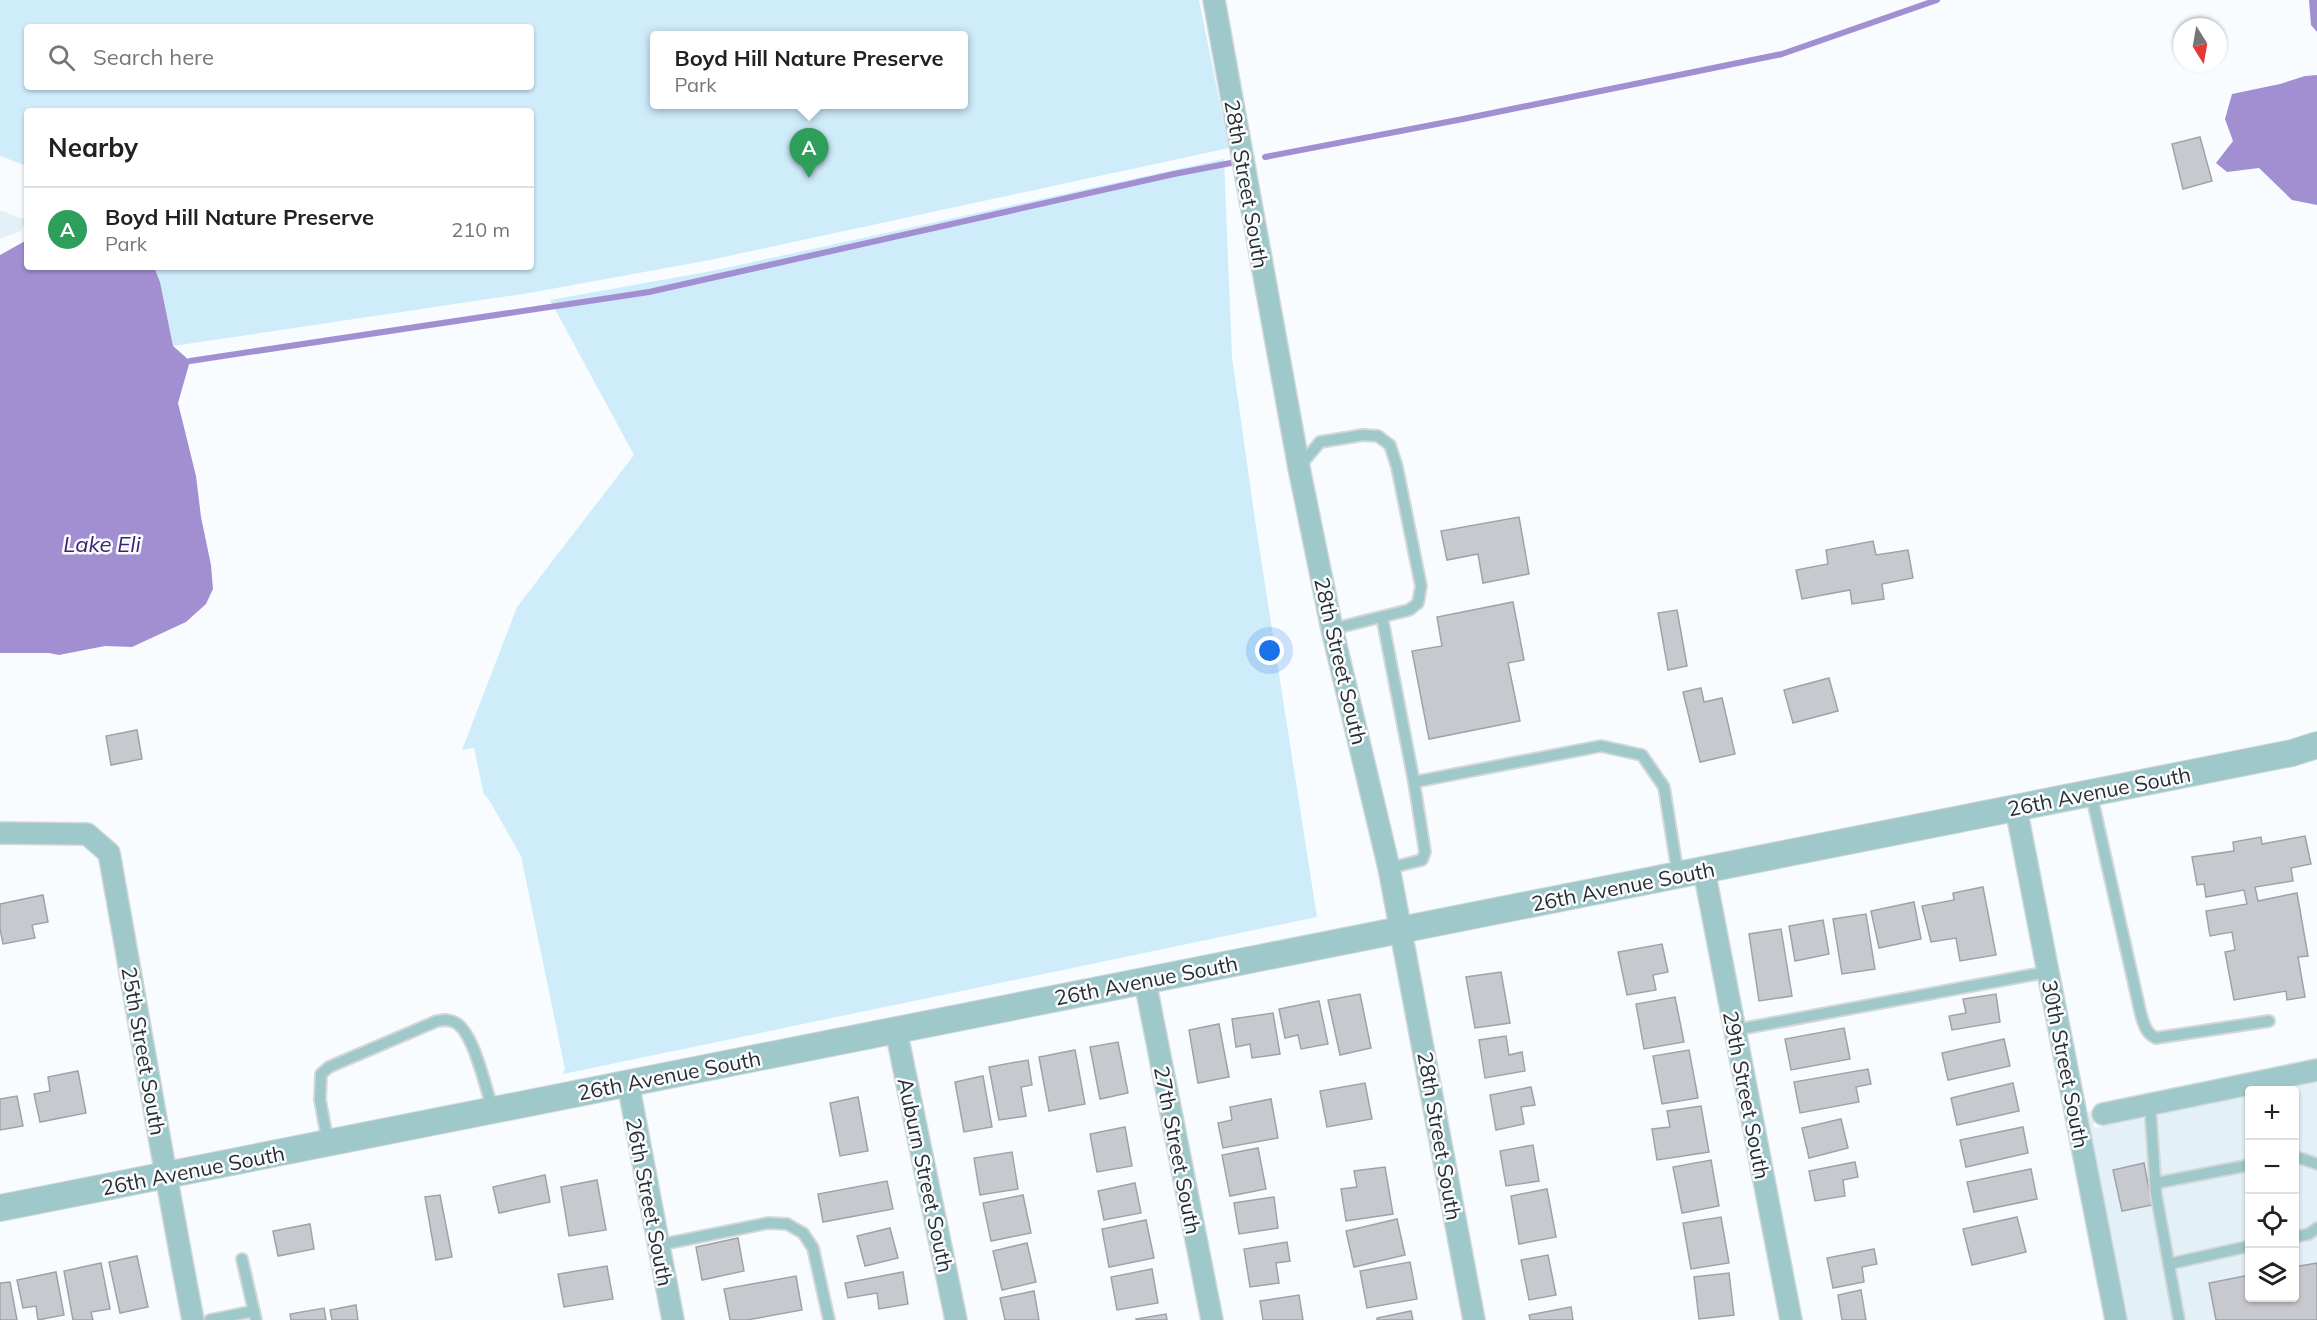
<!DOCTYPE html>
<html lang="en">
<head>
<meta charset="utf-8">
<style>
	:root { --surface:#fff; --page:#f2f2f2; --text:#222; --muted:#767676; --line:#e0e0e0; --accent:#c33a13 }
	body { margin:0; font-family:Mulish,sans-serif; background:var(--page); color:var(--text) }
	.controls { position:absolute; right:18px; bottom:18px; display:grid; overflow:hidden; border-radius:6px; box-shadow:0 2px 4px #0004 }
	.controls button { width:54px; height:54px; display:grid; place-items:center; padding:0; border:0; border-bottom:2px solid var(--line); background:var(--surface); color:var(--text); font:30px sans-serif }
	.compass { position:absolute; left:2173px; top:18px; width:54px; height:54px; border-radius:50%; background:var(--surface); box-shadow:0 2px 4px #0004; rotate:169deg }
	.you { position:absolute; left:1270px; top:651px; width:21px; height:21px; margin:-15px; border:4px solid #fff; border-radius:50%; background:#1a73e8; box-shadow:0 0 0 9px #1a73e833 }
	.badge { display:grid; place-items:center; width:39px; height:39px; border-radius:50%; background:var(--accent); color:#fff; font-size:20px; font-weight:700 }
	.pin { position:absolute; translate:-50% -50px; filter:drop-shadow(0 2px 3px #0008) }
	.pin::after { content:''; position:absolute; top:32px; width:21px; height:18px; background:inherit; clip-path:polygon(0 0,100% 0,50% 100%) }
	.popup { position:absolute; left:650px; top:31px; width:318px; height:78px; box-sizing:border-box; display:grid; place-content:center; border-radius:6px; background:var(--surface); filter:drop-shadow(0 2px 4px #0005); font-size:20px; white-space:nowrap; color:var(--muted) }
	.popup b { font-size:22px; color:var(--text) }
	.popup::after { content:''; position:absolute; left:50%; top:100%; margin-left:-12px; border:12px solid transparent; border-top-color:var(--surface) }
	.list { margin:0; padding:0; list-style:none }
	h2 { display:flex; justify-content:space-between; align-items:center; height:78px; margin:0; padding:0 24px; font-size:26px }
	h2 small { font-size:20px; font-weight:400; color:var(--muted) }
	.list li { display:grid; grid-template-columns:39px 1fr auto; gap:18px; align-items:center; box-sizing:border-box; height:84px; padding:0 24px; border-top:2px solid var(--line) }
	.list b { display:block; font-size:22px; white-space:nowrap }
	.list p { margin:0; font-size:20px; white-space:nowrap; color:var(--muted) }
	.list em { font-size:20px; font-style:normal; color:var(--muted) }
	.icon { flex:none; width:33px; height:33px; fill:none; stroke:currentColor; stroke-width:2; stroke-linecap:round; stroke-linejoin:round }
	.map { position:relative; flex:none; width:2317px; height:1320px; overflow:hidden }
	.search { position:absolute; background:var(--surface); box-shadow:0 2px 4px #0004; left:24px; top:24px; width:510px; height:66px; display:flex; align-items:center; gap:15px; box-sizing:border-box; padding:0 21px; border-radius:6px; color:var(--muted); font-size:22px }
	.panel { position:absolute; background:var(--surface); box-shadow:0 2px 4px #0004; left:24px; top:108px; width:510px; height:162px; border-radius:6px }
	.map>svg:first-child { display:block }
	.built { fill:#e3f0f7 }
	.green { fill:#cfecfb; fill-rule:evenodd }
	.water { fill:#a28fd2 }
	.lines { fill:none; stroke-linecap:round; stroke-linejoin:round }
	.stream { stroke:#a28fd2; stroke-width:6 }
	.building { fill:#c7c9ce; stroke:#a0a2a7; stroke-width:1.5 }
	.service-casing { stroke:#d3d7d9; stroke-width:14 }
	.minor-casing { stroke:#d3d7d9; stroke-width:24 }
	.tertiary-casing { stroke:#d3d7d9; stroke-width:28 }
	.service { stroke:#9ec8c9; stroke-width:10 }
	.minor { stroke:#9ec8c9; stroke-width:21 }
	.tertiary { stroke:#9ec8c9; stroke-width:26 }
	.labels { text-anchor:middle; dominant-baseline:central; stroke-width:5; stroke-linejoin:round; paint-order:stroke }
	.street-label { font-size:21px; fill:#2a2c2d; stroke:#f8fcff }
	.water-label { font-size:22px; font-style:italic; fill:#402170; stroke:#f8fcff }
</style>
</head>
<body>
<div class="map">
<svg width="2317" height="1320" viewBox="0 0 2317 1320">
	<rect width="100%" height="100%" fill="#f8fcff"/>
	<g class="built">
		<polygon points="0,210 26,220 21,231 0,239"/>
		<polygon points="2317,1082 2317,1320 2126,1320 2086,1112 2091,1111 2095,1128 2249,1096 2250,1298 2294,1298 2294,1090 2278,1090"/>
	</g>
	<g class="green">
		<path d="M0 0H1199L1229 148 710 260 529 293 173 346 160 282 154 267H531V111H27V166L0 156ZM27 27H531V87H27ZM654 36H964V104H654Z"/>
		<polygon points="1224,159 1232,357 1256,527 1317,917 563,1074 565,1069 521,856 488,798 484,795 474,748 462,750 517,607 634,455 550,300 712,271"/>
	</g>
	<g class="water">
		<polygon points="2309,0 2317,0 2317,32 2311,25"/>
		<polygon points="2317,75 2317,205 2292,200 2259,168 2227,172 2216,163 2233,141 2225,119 2232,94 2280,84 2305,76"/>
		<polygon points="27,240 27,267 154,267 160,282 173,346 190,361 178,403 196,476 201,517 211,565 213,589 206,604 186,622 132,647 105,646 59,655 49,653 0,653 0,255"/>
	</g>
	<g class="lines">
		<g class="stream">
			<polyline points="1265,157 1463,119 1782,54 1937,0"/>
			<polyline points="190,361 649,292 1174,174 1231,163"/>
		</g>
	</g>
	<g class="building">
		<polygon points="2200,137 2212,181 2183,189 2172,144"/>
		<polygon points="1519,517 1529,574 1483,583 1478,554 1447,560 1441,531"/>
		<polygon points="1873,541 1876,555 1908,550 1913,578 1882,584 1884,599 1852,604 1850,590 1802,599 1796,570 1828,564 1826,550"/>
		<polygon points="1513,602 1524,660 1508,663 1520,721 1429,739 1412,651 1442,646 1437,617"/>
		<polygon points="1677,610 1687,666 1668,670 1658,613"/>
		<polygon points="1829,678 1838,711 1793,723 1784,690"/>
		<polygon points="1701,688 1704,702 1722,698 1735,754 1700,762 1683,692"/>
		<polygon points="137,730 142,759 111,765 106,736"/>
		<polygon points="2305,836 2311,864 2291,868 2293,881 2255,887 2258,901 2297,893 2308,956 2298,957 2305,997 2287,1000 2286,991 2234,1000 2225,952 2235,950 2232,932 2210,936 2206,911 2247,904 2244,890 2206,897 2204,884 2197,885 2192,857 2234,851 2233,842 2261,837 2262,844"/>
		<polygon points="1983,887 1996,955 1960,961 1956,938 1931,942 1922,906 1954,900 1953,893"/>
		<polygon points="43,895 48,922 32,925 35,938 3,944 0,929 0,904"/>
		<polygon points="1914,902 1921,939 1879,948 1871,911"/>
		<polygon points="1866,914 1875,969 1842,974 1833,919"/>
		<polygon points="1823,920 1829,954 1795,961 1789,926"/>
		<polygon points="1781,929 1792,996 1759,1001 1749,934"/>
		<polygon points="1662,944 1668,972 1653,975 1656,990 1627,995 1618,952"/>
		<polygon points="1501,972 1510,1023 1475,1028 1466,977"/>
		<polygon points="1360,994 1371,1048 1340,1055 1328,1000"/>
		<polygon points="1996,994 2000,1022 1952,1030 1949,1016 1966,1013 1963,999"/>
		<polygon points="1675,997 1684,1042 1644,1049 1636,1004"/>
		<polygon points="1319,1001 1328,1044 1301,1049 1298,1035 1285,1038 1279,1009"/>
		<polygon points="1273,1013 1280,1054 1252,1058 1250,1044 1236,1047 1232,1019"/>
		<polygon points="1219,1024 1229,1077 1198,1083 1189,1030"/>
		<polygon points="1844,1028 1850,1059 1791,1070 1785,1039"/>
		<polygon points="1506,1036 1509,1055 1522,1052 1525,1071 1485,1078 1479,1040"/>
		<polygon points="2004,1039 2010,1066 1948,1080 1942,1053"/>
		<polygon points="1118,1042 1128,1093 1100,1099 1090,1047"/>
		<polygon points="1075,1050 1085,1104 1049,1111 1039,1057"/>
		<polygon points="1689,1050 1698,1098 1662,1104 1653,1056"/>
		<polygon points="1028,1060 1032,1085 1021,1087 1026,1116 999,1120 989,1067"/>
		<polygon points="1868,1069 1871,1084 1856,1087 1859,1102 1800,1113 1794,1082"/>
		<polygon points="78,1071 86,1113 40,1122 34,1094 50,1091 48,1077"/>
		<polygon points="983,1076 992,1127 964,1132 955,1082"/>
		<polygon points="1365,1083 1372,1119 1327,1127 1320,1091"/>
		<polygon points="2013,1083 2019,1111 1957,1125 1951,1098"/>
		<polygon points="1531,1087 1535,1105 1521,1107 1524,1124 1496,1130 1490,1095"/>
		<polygon points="17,1096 23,1126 0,1130 0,1099"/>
		<polygon points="858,1097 868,1151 840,1156 830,1103"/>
		<polygon points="1271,1099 1278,1138 1223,1148 1218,1123 1232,1120 1230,1107"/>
		<polygon points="1701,1106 1709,1152 1657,1160 1652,1129 1670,1127 1667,1111"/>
		<polygon points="1841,1119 1848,1148 1809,1158 1802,1128"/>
		<polygon points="1125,1127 1132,1166 1097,1172 1090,1134"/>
		<polygon points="2023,1127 2028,1153 1966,1167 1960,1140"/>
		<polygon points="1533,1145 1539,1181 1506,1186 1500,1151"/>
		<polygon points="1258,1148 1266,1189 1230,1196 1222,1155"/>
		<polygon points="1012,1152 1018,1189 980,1195 974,1158"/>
		<polygon points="1711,1160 1719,1206 1682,1213 1673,1167"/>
		<polygon points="1855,1162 1858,1177 1843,1180 1845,1196 1815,1201 1809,1171"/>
		<polygon points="2144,1163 2152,1205 2122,1211 2113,1170"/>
		<polygon points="1385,1167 1393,1214 1346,1221 1341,1189 1357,1187 1354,1171"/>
		<polygon points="2031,1169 2037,1199 1974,1212 1967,1182"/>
		<polygon points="545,1175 550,1202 499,1213 493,1187"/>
		<polygon points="597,1180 606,1230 569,1236 561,1187"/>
		<polygon points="887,1181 893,1209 823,1222 818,1194"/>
		<polygon points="1135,1183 1141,1213 1104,1220 1098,1191"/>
		<polygon points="1547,1189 1556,1237 1519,1244 1511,1196"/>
		<polygon points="440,1195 452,1257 436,1260 425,1197"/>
		<polygon points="1023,1195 1031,1233 991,1241 983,1203"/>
		<polygon points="1274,1197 1278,1228 1239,1234 1234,1203"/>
		<polygon points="1721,1217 1729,1263 1691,1269 1683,1223"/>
		<polygon points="2017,1217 2026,1252 1972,1265 1963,1229"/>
		<polygon points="1397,1219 1405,1255 1354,1267 1346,1231"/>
		<polygon points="1146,1220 1154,1258 1109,1267 1102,1229"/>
		<polygon points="310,1224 314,1249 278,1256 273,1231"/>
		<polygon points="890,1228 898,1258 865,1266 857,1236"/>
		<polygon points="738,1238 744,1271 702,1280 696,1247"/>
		<polygon points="1287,1242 1290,1261 1276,1263 1279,1283 1250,1287 1244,1249"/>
		<polygon points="1027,1243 1036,1282 1002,1290 993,1251"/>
		<polygon points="1874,1249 1877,1264 1862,1267 1864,1282 1833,1288 1827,1258"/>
		<polygon points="1548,1255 1556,1295 1529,1300 1521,1260"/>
		<polygon points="137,1256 148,1307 120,1313 109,1262"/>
		<polygon points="1410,1262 1417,1299 1367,1308 1360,1271"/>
		<polygon points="101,1263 110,1309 91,1312 93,1320 73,1320 64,1271"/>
		<polygon points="2317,1263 2317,1320 2216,1320 2209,1283 2250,1275 2250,1298 2294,1298 2294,1267"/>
		<polygon points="607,1266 613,1299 564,1307 558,1274"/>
		<polygon points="1152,1269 1158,1303 1117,1310 1111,1277"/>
		<polygon points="56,1272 64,1315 38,1320 36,1306 23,1308 17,1280"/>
		<polygon points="903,1272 908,1304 879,1309 877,1293 848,1298 845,1283"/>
		<polygon points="1729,1273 1734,1315 1699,1319 1694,1277"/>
		<polygon points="796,1276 802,1310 747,1320 730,1320 724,1289"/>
		<polygon points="10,1282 17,1320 0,1320 0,1283"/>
		<polygon points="1861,1290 1866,1320 1842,1320 1838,1295"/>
		<polygon points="1034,1291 1039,1320 1005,1320 1000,1298"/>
		<polygon points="1299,1295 1303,1320 1263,1320 1260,1301"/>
		<polygon points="356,1305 358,1320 332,1320 330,1310"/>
		<polygon points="1571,1307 1573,1320 1530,1320 1529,1315"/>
		<polygon points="324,1308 326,1320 291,1320 290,1314"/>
		<polygon points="1411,1311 1413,1320 1377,1320 1377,1318"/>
		<polygon points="1166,1314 1167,1320 1137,1320 1136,1319"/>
	</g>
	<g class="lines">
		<defs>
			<g id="service">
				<polyline points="1299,467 1320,442 1363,435 1378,436 1390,445 1397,467 1421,586 1418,603 1409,610 1332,629"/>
				<polyline points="1382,617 1414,782"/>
				<path d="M2091 793 2141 1015C2144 1024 2146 1034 2156 1038L2269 1021"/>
				<polyline points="1389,868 1422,860 1425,852 1414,782 1601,746 1642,755 1664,787 1678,875"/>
				<polyline points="1735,1030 2047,972"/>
				<polyline points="2150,1104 2156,1194 2179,1320"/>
				<path d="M328 1143 320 1100 321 1074 329 1067 437 1021C444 1020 450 1019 456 1023 474 1033 486 1090 493 1110"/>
				<polyline points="2294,1156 2317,1164"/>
				<polyline points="2156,1183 2250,1165"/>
				<polyline points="2294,1237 2309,1234 2317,1228"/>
				<polyline points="659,1245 768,1223 787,1224 803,1233 813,1248 829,1320"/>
				<polyline points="242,1259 256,1320"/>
				<polyline points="2169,1264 2250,1246"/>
				<polyline points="210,1320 254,1311"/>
			</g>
			<g id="minor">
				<polyline points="1214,0 1299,468 1332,629 1389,868 1474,1320"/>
				<polyline points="2016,808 2116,1320"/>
				<path d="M0 833 87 834 109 853C137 1008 163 1165 193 1320"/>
				<polyline points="1704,870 1791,1320"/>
				<polyline points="1145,981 1212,1320"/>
				<polyline points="896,1030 956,1320"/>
				<polyline points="628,1083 673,1320"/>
				<polyline points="2103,1114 2317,1070"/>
			</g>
			<polyline id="tertiary" points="0,1208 2292,753 2317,745"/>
		</defs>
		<use href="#service" class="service-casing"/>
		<use href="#minor" class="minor-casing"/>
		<use href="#tertiary" class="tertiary-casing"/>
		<use href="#service" class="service"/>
		<use href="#minor" class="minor"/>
		<use href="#tertiary" class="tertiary"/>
	</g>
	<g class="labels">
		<g class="street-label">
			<text transform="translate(1247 184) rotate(80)">28th Street South</text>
			<text transform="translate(1341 661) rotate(77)">28th Street South</text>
			<text transform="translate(2099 791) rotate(-11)">26th Avenue South</text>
			<text transform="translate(1623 886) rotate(-11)">26th Avenue South</text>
			<text transform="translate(1146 980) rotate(-11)">26th Avenue South</text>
			<text transform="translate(144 1051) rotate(80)">25th Street South</text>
			<text transform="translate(2066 1064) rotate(79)">30th Street South</text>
			<text transform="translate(669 1075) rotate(-11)">26th Avenue South</text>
			<text transform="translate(1747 1095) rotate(79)">29th Street South</text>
			<text transform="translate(1440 1136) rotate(80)">28th Street South</text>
			<text transform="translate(1178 1150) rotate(79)">27th Street South</text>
			<text transform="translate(193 1170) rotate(-11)">26th Avenue South</text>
			<text transform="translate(926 1175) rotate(78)">Auburn Street South</text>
			<text transform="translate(650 1202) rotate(79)">26th Street South</text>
		</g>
		<g class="water-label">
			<text x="102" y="544">Lake Eli</text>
		</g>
	</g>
</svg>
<div class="controls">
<button>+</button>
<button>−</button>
<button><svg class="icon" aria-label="locate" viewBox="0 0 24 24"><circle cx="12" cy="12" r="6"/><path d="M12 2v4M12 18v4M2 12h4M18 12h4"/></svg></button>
<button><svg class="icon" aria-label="layers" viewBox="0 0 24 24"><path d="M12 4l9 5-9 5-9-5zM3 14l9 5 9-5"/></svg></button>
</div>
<svg class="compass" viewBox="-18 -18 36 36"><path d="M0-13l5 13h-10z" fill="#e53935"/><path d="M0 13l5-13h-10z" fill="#767676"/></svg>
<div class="you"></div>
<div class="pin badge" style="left:809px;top:178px;background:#2e9e5b">A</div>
<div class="popup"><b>Boyd Hill Nature Preserve</b>Park</div>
<div class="search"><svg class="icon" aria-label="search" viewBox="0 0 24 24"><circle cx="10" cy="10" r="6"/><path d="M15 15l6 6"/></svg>Search here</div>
<section class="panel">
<h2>Nearby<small></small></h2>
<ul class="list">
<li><span class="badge" style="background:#2e9e5b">A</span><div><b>Boyd Hill Nature Preserve</b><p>Park</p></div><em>210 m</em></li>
</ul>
</section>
</div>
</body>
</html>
